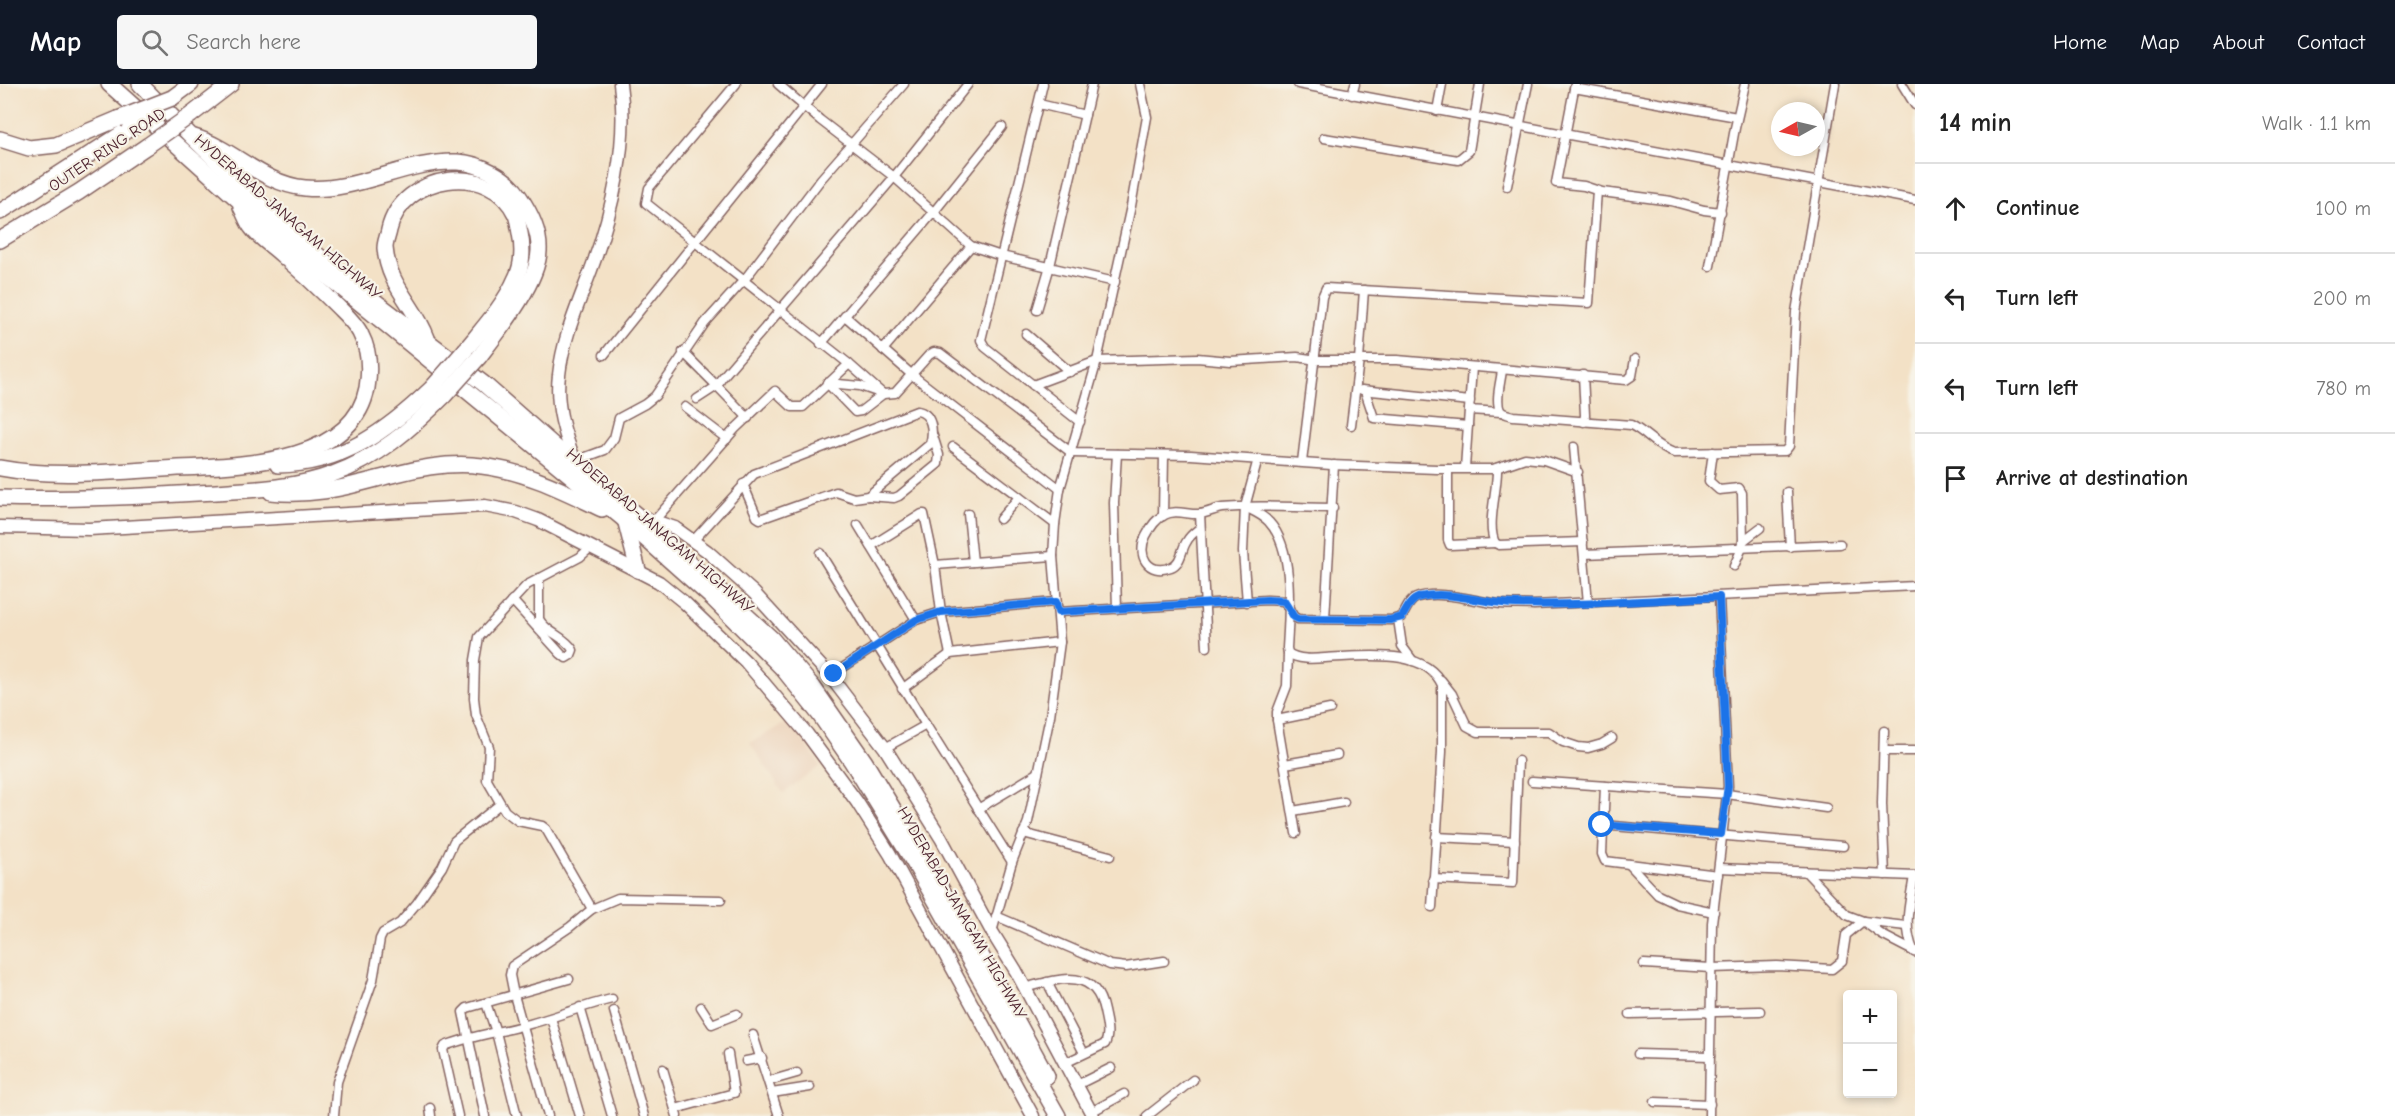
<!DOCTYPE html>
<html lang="en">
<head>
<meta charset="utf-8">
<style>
	:root { --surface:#fff; --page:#f6f6f6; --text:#222; --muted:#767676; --line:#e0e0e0; --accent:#111827 }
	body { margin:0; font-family:"Comic Neue",sans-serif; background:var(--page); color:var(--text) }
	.controls { position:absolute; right:18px; bottom:18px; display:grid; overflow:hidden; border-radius:6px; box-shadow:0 3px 9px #0003 }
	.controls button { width:54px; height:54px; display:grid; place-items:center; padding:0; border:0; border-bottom:2px solid var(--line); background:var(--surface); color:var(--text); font:30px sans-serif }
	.compass { position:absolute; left:1771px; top:18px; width:54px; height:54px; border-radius:50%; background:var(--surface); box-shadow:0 3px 9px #0003; rotate:262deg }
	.stop { position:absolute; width:18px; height:18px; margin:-14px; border:4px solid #1a73e8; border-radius:50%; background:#fff }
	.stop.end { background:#1a73e8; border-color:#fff; box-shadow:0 2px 6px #0008 }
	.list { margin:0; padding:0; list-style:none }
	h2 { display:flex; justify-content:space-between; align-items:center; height:78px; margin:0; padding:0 24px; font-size:26px }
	h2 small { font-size:20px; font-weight:400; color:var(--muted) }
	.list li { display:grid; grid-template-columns:39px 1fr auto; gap:18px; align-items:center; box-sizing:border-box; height:90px; padding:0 24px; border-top:2px solid var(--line) }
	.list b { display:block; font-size:22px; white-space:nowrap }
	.list em { font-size:20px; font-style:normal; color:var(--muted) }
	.icon { flex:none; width:33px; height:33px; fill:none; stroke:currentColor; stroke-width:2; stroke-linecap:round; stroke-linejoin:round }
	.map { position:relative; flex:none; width:1915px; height:1032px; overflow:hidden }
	header { display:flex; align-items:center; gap:36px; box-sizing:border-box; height:84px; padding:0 30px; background:var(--accent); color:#fff }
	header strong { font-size:28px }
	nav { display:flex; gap:33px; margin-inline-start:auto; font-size:21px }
	.search { width:420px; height:54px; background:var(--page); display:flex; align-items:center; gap:15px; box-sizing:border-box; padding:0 21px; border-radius:6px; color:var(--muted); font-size:22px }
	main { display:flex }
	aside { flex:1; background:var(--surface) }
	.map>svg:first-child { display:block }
	.built { fill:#ecd2b9 }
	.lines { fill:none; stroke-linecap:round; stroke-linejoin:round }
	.street-casing { stroke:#856361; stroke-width:11 }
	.secondary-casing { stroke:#856361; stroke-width:15 }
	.highway-casing { stroke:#856361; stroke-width:18 }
	.street { stroke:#fff; stroke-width:8 }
	.secondary { stroke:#fff; stroke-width:12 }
	.highway { stroke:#fff; stroke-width:15 }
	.highway-bridge-casing { stroke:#856361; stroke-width:18; stroke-linecap:butt }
	.highway-bridge { stroke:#fff; stroke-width:15 }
	.route { stroke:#1a73e8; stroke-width:8 }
	.labels { text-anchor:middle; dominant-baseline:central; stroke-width:4.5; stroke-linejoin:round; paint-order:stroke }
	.street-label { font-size:16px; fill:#4a1f2b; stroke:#f7f3e8 }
</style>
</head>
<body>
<header>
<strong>Map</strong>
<div class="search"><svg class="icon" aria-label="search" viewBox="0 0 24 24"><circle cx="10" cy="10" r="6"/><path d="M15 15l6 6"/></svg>Search here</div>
<nav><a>Home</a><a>Map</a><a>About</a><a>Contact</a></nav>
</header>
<main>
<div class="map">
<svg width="1915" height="1032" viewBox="0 0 1915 1032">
	<rect width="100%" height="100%" fill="#f7f3e8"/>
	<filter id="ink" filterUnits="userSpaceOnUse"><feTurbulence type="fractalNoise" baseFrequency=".0167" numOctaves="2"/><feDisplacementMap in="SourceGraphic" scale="12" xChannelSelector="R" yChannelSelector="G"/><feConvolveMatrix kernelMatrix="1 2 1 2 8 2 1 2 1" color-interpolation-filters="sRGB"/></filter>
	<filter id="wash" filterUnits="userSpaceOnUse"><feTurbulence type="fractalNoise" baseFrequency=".008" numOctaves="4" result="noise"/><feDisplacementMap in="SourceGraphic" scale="24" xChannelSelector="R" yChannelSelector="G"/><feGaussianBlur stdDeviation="1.35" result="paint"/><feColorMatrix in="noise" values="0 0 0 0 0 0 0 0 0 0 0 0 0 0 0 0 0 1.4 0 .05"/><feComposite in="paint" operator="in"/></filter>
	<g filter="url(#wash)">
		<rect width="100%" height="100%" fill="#f3e1c6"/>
		<polygon class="built" points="790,636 821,682 783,709 750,659"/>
	</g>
	<g filter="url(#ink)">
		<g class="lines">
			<defs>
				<g id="street">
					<polyline points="736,0 649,104 646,119 849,280"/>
					<polyline points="778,0 820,36 894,93 971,162 1001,172 1115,198"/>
					<polyline points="1043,0 981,256 985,263 1080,338"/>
					<polyline points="1298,0 1915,116"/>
					<polyline points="1575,0 1556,99 1584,102 1602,108 1671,117 1704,126 1721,128"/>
					<polyline points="1902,0 1915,21"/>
					<polyline points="1574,4 1737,33"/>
					<polyline points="1352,11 1355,0"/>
					<polyline points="1039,20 1085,31"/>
					<polyline points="1437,27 1442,0"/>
					<polyline points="1324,54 1458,76 1469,67 1480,0"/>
					<polyline points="1507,102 1528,0"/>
					<polyline points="1710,182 1735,44 1745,0"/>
					<polyline points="1037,226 1050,182 1092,0"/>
					<polyline points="845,232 911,290 1060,405"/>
					<polyline points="1026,250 1070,288"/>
					<polyline points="821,260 933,129 1002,43"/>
					<polyline points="883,266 971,162"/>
					<polyline points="683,268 717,302 697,315"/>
					<polyline points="604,271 822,0"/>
					<polyline points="1472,283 1469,326 1501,328"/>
					<path d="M1502 286C1501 297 1495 316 1500 326 1502 330 1508 330 1513 332L1631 341C1647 349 1656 363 1674 369L1785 367 1789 362 1796 228 1835 0"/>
					<polyline points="1583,291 1585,331 1584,338"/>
					<polyline points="827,299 855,328 861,327 883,310"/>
					<polyline points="827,299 860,302 880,309"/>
					<polyline points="1033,301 1097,277 1197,274 1230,277 1297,273 1317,276 1397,276 1626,296 1632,292 1635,275"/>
					<polyline points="1362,306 1470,317"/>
					<polyline points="1365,307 1374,334 1468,342"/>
					<polyline points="685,323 727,355"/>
					<polyline points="748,334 717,302 721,295 894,93 968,0"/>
					<polyline points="1351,341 1359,276 1364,206"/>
					<polyline points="953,363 1055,440"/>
					<polyline points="1574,363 1588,519"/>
					<polyline points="1713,368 1709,397 1719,406 1739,404 1742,409 1743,457 1742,464 1734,482"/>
					<polyline points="575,377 605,366 614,354 619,334 645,320 655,312 705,239 745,195 821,95 904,0"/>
					<polyline points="1302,378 1322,213 1326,204 1589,219 1597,107"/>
					<polyline points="1465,384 1469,326"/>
					<path d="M1497 384C1498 405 1486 441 1495 459L1499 461 1583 458"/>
					<polyline points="1448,385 1448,456 1450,461 1495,459"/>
					<polyline points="1787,408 1790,463"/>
					<polyline points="868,412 894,414 899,412 938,380 939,371 933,352"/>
					<path d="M1245 423C1253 427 1263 431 1269 438 1295 466 1289 529 1287 564L1288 569C1298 576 1313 575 1325 574 1360 573 1425 562 1442 601V668L1432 823"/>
					<polyline points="968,430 973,478"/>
					<polyline points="1200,430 1207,563"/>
					<polyline points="1163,432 1164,371"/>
					<polyline points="1000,435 1019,413"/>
					<polyline points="654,437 735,345 775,307 792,323 803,323 849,280 883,310 895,309 929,271 934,268 940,269 1072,369 1191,371 1331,381 1437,385 1493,385 1525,374 1544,376 1578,388"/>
					<polyline points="858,441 916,536"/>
					<path d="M1200 444C1195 448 1190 451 1187 457 1181 465 1182 479 1171 483 1148 492 1136 471 1146 452 1150 444 1156 435 1164 431 1177 425 1187 431 1200 430 1208 429 1215 425 1222 424 1259 420 1296 424 1333 424"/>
					<path d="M693 457 754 390 917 327C932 329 934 347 930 360L868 412 854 414 836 408 760 435 757 433 743 400"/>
					<polyline points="1743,457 1760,444"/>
					<polyline points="871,462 922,430 924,430 935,481"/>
					<polyline points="591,463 580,473 527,501 479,553 475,576 474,614 476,631 489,663 487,696 505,727 518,737 542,742 546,745 592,825"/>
					<polyline points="820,469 926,641"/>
					<polyline points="1584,470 1840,460"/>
					<polyline points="1053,472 935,481 941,528 950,570 1060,558"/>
					<path d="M512 516 561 570 566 574 571 571 573 566C565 552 546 549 539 535V494"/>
					<polyline points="1247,518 1243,468 1245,423 1258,375"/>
					<polyline points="1117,525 1114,419 1117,370"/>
					<path d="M1058 528 1267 516 1284 517 1294 533 1298 535 1391 536 1402 533C1406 526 1409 517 1416 514 1439 505 1477 518 1501 520 1512 521 1523 520 1534 521L1915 502"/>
					<polyline points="1325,535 1334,381"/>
					<polyline points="1398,535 1402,562 1413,577"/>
					<polyline points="1288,569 1287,602 1277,628 1277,636 1296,749"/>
					<polyline points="830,592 916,536 941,528 1055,518"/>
					<polyline points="1441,596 1452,610 1467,642 1478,648 1549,648 1563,658 1578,663 1588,664 1602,660 1612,654"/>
					<polyline points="902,605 950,570"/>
					<polyline points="1277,636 1330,625"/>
					<polyline points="1884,647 1882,720 1885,791"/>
					<polyline points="885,664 926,641 1012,778"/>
					<polyline points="1884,667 1915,667"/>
					<polyline points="1285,680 1337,671"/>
					<polyline points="1532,697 1727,710 1826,724"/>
					<polyline points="1605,702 1602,770 1605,777 1718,791"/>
					<polyline points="978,725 1038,689"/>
					<polyline points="1293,727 1344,718"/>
					<polyline points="1602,741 1843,762"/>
					<polyline points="1023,749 1110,772"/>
					<polyline points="1436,753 1515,757"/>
					<polyline points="1629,780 1658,811 1677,820 1714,828"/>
					<polyline points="1719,784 1915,792"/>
					<polyline points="1806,788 1847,831 1863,837 1882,851 1915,868"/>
					<polyline points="1433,795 1513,799 1518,677"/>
					<polyline points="996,832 1110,881 1126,883 1164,877"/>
					<polyline points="992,848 1012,778 1028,738 1050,632 1060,558 1053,472 1055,440 1060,405 1097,277 1131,122 1147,33 1140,0"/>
					<path d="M1914 868C1902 842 1910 819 1914 792"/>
					<polyline points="1644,880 1711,884 1777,882 1832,885 1842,877 1846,851 1863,837 1906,842"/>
					<polyline points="1047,898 1084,969"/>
					<path d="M1024 904C1058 895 1095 882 1104 927 1106 937 1110 950 1105 960L1065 979"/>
					<polyline points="486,919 496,948 517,1032"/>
					<polyline points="580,923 612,1032"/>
					<polyline points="701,923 712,940 737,930"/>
					<polyline points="614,927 644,1032"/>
					<polyline points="1630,930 1760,927"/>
					<polyline points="551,934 580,1032"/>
					<polyline points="753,951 779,1032"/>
					<polyline points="1638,970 1710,972"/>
					<polyline points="746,977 762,974"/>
					<polyline points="663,985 677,1032"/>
					<polyline points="769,997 797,989"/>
					<polyline points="1077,1001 1111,984"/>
					<polyline points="772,1009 810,1003"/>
					<polyline points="1655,1018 1710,1020"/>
					<polyline points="430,1024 431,1032"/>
					<polyline points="675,1025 734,1009 728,970"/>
					<polyline points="1091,1028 1124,1010"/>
					<polyline points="334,1032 337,998 373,896 380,855 383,849 400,839 417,819 442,783 454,757 500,720"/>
					<path d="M458 1032 443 966 445 962C470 952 496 949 522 942 552 935 581 922 612 915"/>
					<polyline points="485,1032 463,928 467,924 569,895"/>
					<polyline points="548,1032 514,911 510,891 512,882 570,843 592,825 618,814 721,816"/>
					<polyline points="1147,1032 1193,996"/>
					<polyline points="1709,1032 1712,839 1728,702 1719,513"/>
				</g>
				<g id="secondary">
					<path d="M576 380C565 352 555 322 559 291 563 253 579 219 592 183 612 129 629 58 620 0"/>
					<polyline points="642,433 675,444 707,467 754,509 830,592 885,664 941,754 992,848 1016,887 1093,1032"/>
					<polyline points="0,443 89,445 485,422 516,428 538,436 659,498 685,519 746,578 807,650 857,718 890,770 1033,1032"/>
				</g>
				<g id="highway">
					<polyline points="109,0 283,156 621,433 712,514 783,585 819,630 852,678 913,777 1058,1032"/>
					<polyline points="140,0 191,52 286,144 347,196 484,300 577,382 645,438 771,554 813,603 865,678 981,871 1047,992"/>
					<polyline points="172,14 191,0"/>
					<polyline points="191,31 231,0"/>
					<path d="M194 53C233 64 262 100 305 104 357 109 406 76 457 78 480 79 507 93 519 112 530 128 540 147 539 167 538 199 498 248 479 273"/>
					<polyline points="0,55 29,64 56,61 118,35"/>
					<polyline points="0,128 129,45"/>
					<polyline points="0,156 79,108 147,62"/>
					<path d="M427 254C415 221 388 202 385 164 385 158 388 152 389 146 402 89 491 76 516 131 518 136 519 144 520 149 523 163 523 181 516 194 505 220 484 243 466 265"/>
					<path d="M278 381C343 380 387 347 432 304"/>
					<path d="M0 384C53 394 109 388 163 385 225 381 352 385 367 304 370 286 370 268 361 251 357 241 346 231 338 223 320 205 302 188 282 171 273 162 259 154 252 144 247 138 245 130 241 123"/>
					<path d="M271 408C319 413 351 401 396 390 423 383 455 378 482 382 525 387 564 407 602 425"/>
					<path d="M0 414C66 416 131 413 197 409 241 406 291 406 333 390 377 375 412 344 444 312"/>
					<polyline points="626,439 638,486"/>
				</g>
			</defs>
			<use href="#street" class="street-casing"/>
			<use href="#secondary" class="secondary-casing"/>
			<use href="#highway" class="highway-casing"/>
			<use href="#street" class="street"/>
			<use href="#secondary" class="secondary"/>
			<use href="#highway" class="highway"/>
			<defs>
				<g id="highway-bridge">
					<polyline points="118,35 172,14"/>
					<polyline points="129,45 153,28"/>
					<polyline points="147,62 191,31"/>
					<polyline points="432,304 466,265"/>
					<polyline points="444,312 479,273"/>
				</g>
			</defs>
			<use href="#highway-bridge" class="highway-bridge-casing"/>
			<use href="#highway-bridge" class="highway-bridge"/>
		</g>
	</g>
	<g class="lines" filter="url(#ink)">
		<path class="route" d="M834 590 916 536 941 528 1056 518 1058 528 1267 516 1284 517 1294 533 1298 535 1390 536 1402 533C1407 525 1410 516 1420 513 1451 506 1485 520 1516 520 1584 522 1652 516 1719 513L1728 702 1721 750 1602 741"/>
	</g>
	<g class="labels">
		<g class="street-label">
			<text transform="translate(107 66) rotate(-34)">OUTER RING ROAD</text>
			<text transform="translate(288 133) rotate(41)">HYDERABAD-JANAGAM HIGHWAY</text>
			<text transform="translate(660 447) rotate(41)">HYDERABAD-JANAGAM HIGHWAY</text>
			<text transform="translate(962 829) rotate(60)">HYDERABAD-JANAGAM HIGHWAY</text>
		</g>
	</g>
</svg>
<div class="controls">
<button>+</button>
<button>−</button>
</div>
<svg class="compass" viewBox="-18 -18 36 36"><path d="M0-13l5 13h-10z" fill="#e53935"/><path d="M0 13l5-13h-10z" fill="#767676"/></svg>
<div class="stop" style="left:1602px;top:741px"></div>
<div class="stop end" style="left:834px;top:590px"></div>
</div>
<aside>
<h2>14 min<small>Walk · 1.1 km</small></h2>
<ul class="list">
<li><svg class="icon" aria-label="ahead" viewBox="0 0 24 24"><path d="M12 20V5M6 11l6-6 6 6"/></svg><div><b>Continue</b></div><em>100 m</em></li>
<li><svg class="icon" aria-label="left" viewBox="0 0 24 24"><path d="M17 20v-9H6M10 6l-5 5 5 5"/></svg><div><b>Turn left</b></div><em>200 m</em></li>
<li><svg class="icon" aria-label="left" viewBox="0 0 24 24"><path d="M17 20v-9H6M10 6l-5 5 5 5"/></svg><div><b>Turn left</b></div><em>780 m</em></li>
<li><svg class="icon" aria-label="arrive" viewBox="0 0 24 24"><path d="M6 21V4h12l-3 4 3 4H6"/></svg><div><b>Arrive at destination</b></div></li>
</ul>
</aside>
</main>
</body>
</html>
